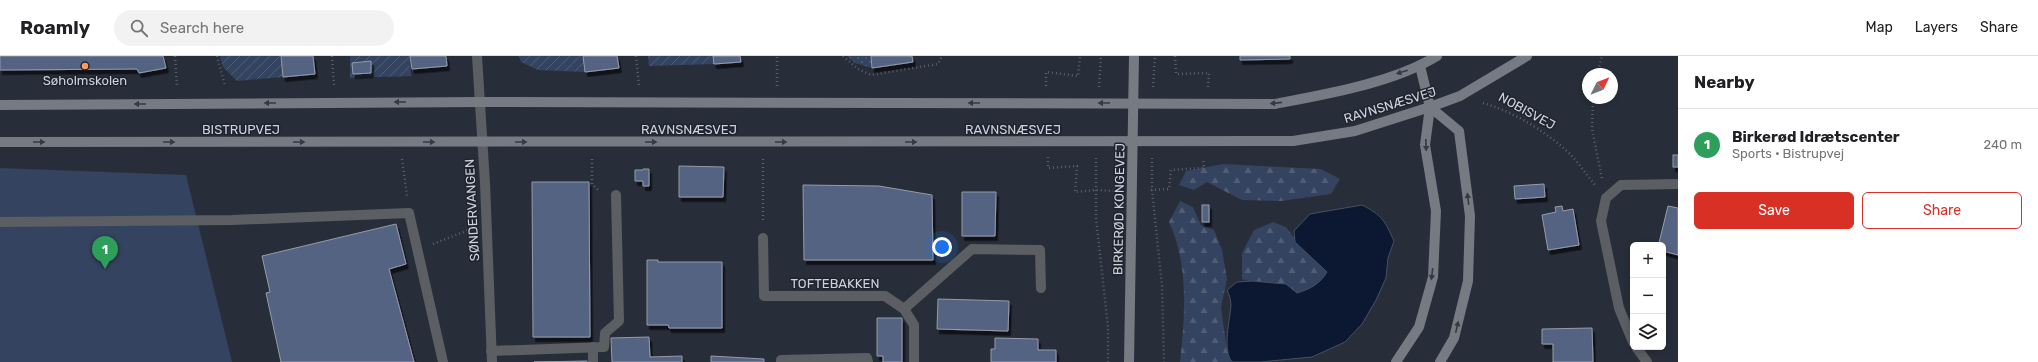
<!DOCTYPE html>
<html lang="en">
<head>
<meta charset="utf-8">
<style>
	:root { --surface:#fff; --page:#f2f2f2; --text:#202124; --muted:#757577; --line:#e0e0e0; --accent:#d93025 }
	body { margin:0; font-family:Rubik,sans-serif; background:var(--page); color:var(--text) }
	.controls { position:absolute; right:12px; bottom:12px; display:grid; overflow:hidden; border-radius:6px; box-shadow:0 2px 6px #0003 }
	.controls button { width:36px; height:36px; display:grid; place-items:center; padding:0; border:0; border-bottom:1px solid var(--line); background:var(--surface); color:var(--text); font:20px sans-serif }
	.compass { position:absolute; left:1582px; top:12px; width:36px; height:36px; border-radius:50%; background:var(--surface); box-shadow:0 2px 6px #0003; rotate:47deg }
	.you { position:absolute; left:942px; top:191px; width:14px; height:14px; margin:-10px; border:3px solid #fff; border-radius:50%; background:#1a73e8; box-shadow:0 0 0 6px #1a73e833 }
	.badge { display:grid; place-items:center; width:26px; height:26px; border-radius:50%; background:var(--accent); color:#fff; font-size:13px; font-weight:700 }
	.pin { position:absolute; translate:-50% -33px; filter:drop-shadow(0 1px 2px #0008) }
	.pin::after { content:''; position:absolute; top:21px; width:14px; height:12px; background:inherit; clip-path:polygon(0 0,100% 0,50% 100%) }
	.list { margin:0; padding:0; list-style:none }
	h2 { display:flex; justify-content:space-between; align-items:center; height:52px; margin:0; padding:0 16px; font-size:17px }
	h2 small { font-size:13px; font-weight:400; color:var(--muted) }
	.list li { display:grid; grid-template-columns:26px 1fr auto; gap:12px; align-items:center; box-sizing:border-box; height:72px; padding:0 16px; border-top:1px solid var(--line) }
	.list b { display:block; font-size:15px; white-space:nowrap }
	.list p { margin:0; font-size:13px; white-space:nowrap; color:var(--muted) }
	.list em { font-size:13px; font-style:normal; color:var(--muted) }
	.actions { display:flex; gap:8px; padding:12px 16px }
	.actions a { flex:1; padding:9px 0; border:1px solid var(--accent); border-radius:6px; text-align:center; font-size:14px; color:var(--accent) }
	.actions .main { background:var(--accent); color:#fff }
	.icon { flex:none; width:22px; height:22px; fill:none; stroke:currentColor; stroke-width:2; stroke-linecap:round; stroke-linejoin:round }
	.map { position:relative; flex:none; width:1678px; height:306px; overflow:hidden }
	header { display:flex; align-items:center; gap:24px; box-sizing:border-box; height:56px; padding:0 20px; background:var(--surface); border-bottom:1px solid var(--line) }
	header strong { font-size:19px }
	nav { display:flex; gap:22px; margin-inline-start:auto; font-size:14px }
	.search { width:280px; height:36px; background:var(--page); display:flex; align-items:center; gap:10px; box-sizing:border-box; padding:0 14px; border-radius:22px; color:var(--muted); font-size:15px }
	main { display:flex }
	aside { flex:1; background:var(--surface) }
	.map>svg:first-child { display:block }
	.grass { fill:url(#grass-dots) }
	.forest { fill:url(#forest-firs) }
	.garden { fill:url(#garden-furrows) }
	.pitch { fill:#34435f }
	.water { fill:#0c1831; stroke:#465063 }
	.building { fill:#536381; stroke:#949caa; filter:url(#shadow) }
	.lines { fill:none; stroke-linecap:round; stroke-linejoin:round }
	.path { stroke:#5a606a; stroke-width:2.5; stroke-dasharray:1 3; stroke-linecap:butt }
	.lane { stroke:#5b5f64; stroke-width:10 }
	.street { stroke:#5b5f64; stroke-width:10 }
	.secondary { stroke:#757a83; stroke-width:10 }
	.oneway { fill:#343a44 }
	.poi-dot { fill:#fe9b59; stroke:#1e242f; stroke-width:1.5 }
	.labels { text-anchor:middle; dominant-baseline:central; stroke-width:3; stroke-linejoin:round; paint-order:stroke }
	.poi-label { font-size:13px; fill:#cdd1d9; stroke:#1e242f }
	.street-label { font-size:13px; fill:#cdd1d9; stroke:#1e242f }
</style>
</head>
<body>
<header>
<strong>Roamly</strong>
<div class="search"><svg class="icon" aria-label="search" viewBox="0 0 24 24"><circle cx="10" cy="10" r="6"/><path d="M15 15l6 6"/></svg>Search here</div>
<nav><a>Map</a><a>Layers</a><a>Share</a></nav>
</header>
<main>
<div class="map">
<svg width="1678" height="306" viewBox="0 0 1678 306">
	<defs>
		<pattern id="grass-dots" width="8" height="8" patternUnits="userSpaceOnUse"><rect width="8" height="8" fill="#34435f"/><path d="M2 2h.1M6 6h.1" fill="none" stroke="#505d75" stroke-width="1.8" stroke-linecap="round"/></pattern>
		<pattern id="forest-firs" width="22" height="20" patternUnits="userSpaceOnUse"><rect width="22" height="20" fill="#34435f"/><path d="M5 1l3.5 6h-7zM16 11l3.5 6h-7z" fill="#505d75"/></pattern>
		<pattern id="garden-furrows" width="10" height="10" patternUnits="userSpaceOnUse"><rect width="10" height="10" fill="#34435f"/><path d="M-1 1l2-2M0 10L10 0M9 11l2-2" fill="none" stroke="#505d75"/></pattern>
		<filter id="shadow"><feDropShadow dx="2.5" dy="4.5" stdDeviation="0" flood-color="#0009"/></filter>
	</defs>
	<rect width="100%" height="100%" fill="#282e39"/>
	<polygon class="grass" points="847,0 871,0 872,12 855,7"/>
	<g class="forest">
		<polygon points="1223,108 1321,113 1340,123 1331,138 1281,145 1242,144 1207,126 1194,134 1179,129 1186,115"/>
		<path d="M1180 145 1193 151 1201 169 1214 174 1222 194 1227 223 1221 251 1227 295 1252 303 1254 306H1180C1185 260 1189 209 1169 166Z"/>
		<polygon points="1273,166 1286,171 1295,183 1328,216 1312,233 1292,238 1242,223 1242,197 1254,174"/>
	</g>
	<g class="garden">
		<polygon points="220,0 281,0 283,21 237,25 223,11"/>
		<polygon points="350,0 410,0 411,20 350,22"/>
		<polygon points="519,0 583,0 585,16 538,14 521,6"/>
		<polygon points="648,0 713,0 714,8 649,10"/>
	</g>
	<polygon class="pitch" points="0,112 186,119 232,306 0,306"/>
	<path class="water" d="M1362 149C1382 159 1385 165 1394 185L1388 202 1386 222 1376 244 1362 268 1345 286 1312 301 1260 306H1232C1222 293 1230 264 1231 249 1231 244 1229 238 1227 234L1237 226 1252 225 1286 228 1297 237C1310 233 1320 228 1327 216L1295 186 1294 175 1310 158Z"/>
	<g class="building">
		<polygon points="0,0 163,0 166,12 139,17 137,13 0,14"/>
		<polygon points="281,0 313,0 315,18 283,21"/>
		<polygon points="410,0 446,0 447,10 412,13"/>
		<polygon points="583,0 617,0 619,12 585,16"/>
		<polygon points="713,0 740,0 741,6 714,8"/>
		<polygon points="871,0 912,0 913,6 872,12"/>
		<polygon points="1240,0 1290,0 1290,3 1240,4"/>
		<polygon points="371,5 371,17 353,18 352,7"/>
		<rect x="1673" y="99" width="5" height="12"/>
		<polygon points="679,110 724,111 723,141 679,141"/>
		<polygon points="643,113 649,113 649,130 643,130 643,125 635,125 635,114 643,114"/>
		<polygon points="532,126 589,126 590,281 533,281"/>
		<polygon points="1544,128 1545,141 1515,143 1514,130"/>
		<polygon points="803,129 879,130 932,139 933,204 804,204"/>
		<polygon points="962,136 996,136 995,180 962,180"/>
		<rect x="1202" y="149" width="7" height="17"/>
		<polygon points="1562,150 1563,155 1573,153 1579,189 1548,194 1542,159 1556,156 1555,151"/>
		<polygon points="1668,150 1678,152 1678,199 1663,195 1663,189 1659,187"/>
		<polygon points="396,168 406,208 389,213 414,306 281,306 266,237 270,236 262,200"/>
		<polygon points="647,204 658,204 658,206 722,206 722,272 669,272 668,269 647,269"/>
		<polygon points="938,243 1009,245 1008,275 937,273"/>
		<polygon points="877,262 902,262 902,306 883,306 883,300 877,300"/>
		<polygon points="1592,272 1593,306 1553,306 1553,288 1542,288 1542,273"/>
		<polygon points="649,281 650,301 682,300 682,306 612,306 611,282"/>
		<polygon points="995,282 1038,283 1038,294 1056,294 1056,306 991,306 991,293 995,293"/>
		<polygon points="711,300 764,303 764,306 711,306"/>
		<polygon points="587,305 587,306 534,306"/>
	</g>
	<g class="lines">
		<g class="path">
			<polyline points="175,0 177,31"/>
			<polyline points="217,0 225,30"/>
			<polyline points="332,0 334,29"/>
			<polyline points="636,0 639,30"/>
			<polyline points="843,0 858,13 871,19 938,8 942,0"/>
			<polyline points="1175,0 1176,18 1209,17 1208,31"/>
			<polyline points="1597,18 1602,0"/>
			<polyline points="777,30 777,0"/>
			<polyline points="1046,30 1046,16 1078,20 1080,0"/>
			<polyline points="1099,31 1101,0"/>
			<polyline points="1153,31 1155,0"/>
			<polyline points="1593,42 1592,73 1602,123"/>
			<path d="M1483 47C1514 56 1545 75 1569 97 1578 106 1586 118 1595 129"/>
			<polyline points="1048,101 1048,112 1077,110 1075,136 1096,134 1115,135"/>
			<polyline points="1096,102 1096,162 1108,271 1108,306"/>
			<polyline points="1152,102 1152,134 1162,230 1164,306"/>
			<polyline points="402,103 407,140"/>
			<polyline points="592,103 592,128 599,135"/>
			<polyline points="763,103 763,166"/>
			<polyline points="1151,134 1169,133 1171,114 1204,112 1203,102"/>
			<polyline points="433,188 471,173"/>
		</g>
		<g class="lane">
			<polyline points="0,166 232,164 409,157 443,306"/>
			<polyline points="904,253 972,193 1040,194 1041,232"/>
			<polyline points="593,291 593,306"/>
			<polyline points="491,295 604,291 605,277 619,265 616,139"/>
			<polyline points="781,306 781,304 867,302 868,306"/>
		</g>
		<g class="street">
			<polyline points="477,0 485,127 492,306"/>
			<polyline points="763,182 764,240 885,240 904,253 914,269 914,306"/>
			<polyline points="1633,286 1619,252 1601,165 1606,142 1621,129 1678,128"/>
			<polyline points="1636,291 1647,306"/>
		</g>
		<g class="secondary">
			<path d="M0 49 481 46 1275 48C1327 38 1393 27 1437 0"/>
			<polyline points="1430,51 1459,75 1470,160 1468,225 1454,282 1440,306"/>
			<polyline points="0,86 1293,85 1355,75 1430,51 1460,40 1527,0"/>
			<polyline points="1129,306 1134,0"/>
			<polyline points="1396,306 1419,271 1433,221 1436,155 1425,89 1430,51 1420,10"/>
		</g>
	</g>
	<defs><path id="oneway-solid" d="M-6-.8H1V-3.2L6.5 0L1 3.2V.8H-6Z"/></defs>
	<g class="oneway">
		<use href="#oneway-solid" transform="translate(1402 16) rotate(162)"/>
		<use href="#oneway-solid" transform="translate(400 46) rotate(180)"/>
		<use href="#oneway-solid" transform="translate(270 47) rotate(180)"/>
		<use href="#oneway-solid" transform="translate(974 47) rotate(-180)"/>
		<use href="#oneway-solid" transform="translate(1104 47) rotate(-180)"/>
		<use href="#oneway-solid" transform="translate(1276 47) rotate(174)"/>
		<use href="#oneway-solid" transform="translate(140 48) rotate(180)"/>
		<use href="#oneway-solid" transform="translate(39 86)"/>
		<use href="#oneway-solid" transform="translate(169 86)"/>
		<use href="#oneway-solid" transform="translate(299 86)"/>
		<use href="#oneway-solid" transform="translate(429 86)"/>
		<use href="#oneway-solid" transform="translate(521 86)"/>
		<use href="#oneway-solid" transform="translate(651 86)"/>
		<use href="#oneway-solid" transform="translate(781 86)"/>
		<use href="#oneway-solid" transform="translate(911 86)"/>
		<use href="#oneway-solid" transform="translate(1426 89) rotate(88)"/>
		<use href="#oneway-solid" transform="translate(1468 143) rotate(-97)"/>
		<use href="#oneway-solid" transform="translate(1432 218) rotate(97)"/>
		<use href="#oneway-solid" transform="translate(1457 271) rotate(-77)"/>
	</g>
	<circle class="poi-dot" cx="85" cy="10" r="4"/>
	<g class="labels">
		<g class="poi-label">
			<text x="85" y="24">Søholmskolen</text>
		</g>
		<g class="street-label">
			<text transform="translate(1390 49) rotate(-17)">RAVNSNÆSVEJ</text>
			<text transform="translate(1527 55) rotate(29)">NOBISVEJ</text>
			<text x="241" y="73">BISTRUPVEJ</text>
			<text x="689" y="73">RAVNSNÆSVEJ</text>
			<text x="1013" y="73">RAVNSNÆSVEJ</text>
			<text transform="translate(1119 153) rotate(-89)">BIRKERØD KONGEVEJ</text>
			<text transform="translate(472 154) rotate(-93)">SØNDERVANGEN</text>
			<text x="835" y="227">TOFTEBAKKEN</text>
		</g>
	</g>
</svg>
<div class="controls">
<button>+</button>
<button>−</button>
<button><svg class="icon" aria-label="layers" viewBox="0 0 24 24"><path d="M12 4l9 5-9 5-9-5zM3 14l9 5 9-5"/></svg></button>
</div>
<svg class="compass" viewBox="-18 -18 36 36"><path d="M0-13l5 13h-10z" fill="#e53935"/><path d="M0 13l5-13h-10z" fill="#757577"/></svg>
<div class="you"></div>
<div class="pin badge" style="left:105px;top:213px;background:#2e9e5b">1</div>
</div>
<aside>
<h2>Nearby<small></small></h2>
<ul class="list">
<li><span class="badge" style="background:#2e9e5b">1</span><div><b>Birkerød Idrætscenter</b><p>Sports · Bistrupvej</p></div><em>240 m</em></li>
</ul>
<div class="actions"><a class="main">Save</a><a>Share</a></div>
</aside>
</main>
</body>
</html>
